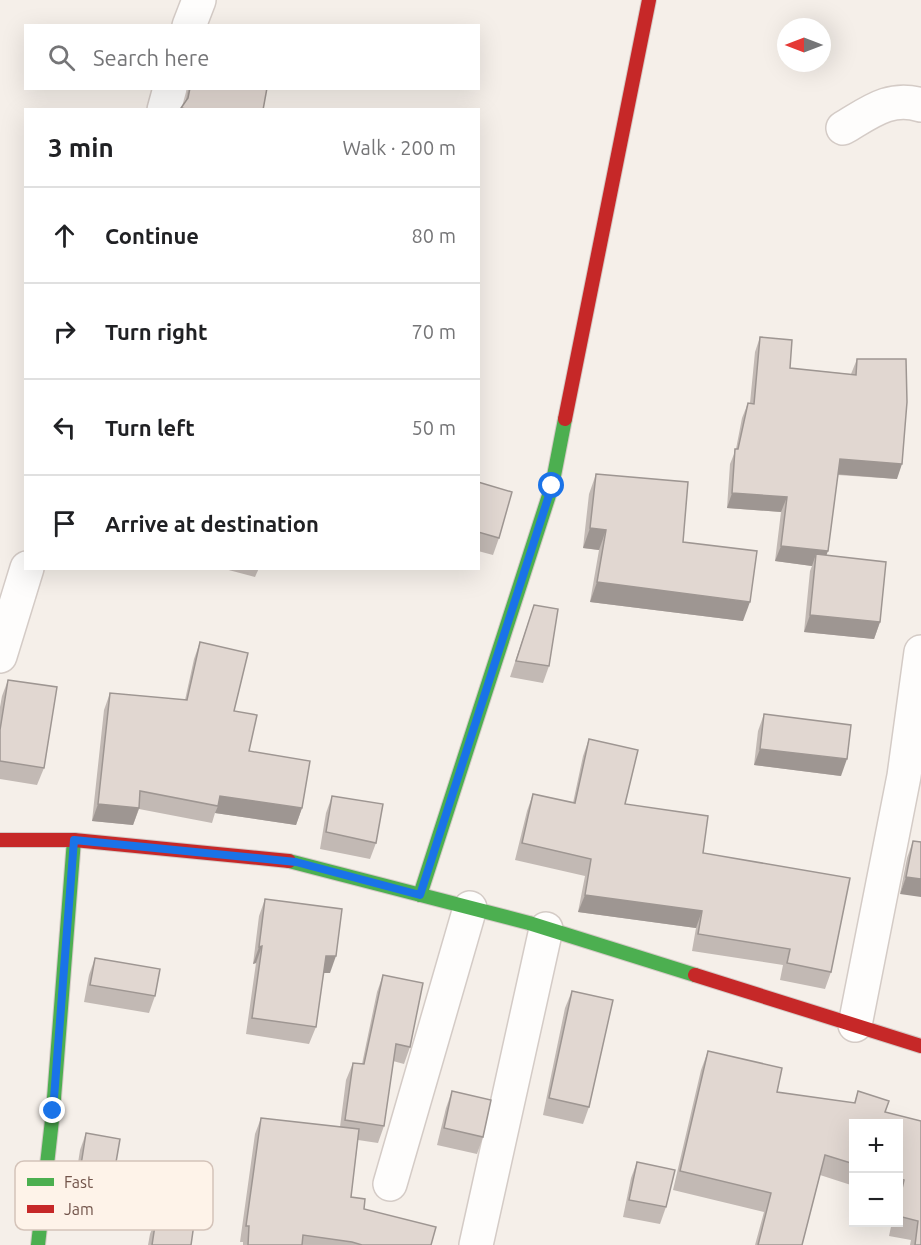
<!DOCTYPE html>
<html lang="en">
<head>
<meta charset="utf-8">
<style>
	:root { --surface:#fff; --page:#f2f2f2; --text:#202124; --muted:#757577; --line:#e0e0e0 }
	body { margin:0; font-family:Ubuntu,sans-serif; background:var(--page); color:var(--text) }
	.controls { position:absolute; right:18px; bottom:18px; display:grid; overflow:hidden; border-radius:0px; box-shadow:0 6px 24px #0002 }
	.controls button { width:54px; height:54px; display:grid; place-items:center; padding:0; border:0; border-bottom:2px solid var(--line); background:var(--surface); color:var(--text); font:30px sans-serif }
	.compass { position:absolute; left:777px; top:18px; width:54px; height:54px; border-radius:50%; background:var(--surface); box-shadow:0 6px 24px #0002; rotate:270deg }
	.stop { position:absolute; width:18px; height:18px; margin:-14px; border:4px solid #1a73e8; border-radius:50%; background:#fff }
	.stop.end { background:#1a73e8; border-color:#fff; box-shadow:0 2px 6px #0008 }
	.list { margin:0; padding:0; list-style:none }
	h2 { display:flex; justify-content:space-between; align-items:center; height:78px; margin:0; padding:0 24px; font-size:26px }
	h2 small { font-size:20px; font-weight:400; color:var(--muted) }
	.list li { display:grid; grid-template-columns:39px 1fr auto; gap:18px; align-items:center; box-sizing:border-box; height:96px; padding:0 24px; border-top:2px solid var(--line) }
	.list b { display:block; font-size:22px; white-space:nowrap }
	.list em { font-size:20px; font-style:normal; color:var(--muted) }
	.icon { flex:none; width:33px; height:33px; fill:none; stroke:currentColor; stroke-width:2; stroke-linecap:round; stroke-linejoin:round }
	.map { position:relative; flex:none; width:921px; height:1245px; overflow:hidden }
	.search { position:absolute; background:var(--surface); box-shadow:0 6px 24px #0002; left:24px; top:24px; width:456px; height:66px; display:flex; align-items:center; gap:15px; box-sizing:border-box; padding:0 21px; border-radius:0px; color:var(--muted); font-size:22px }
	.panel { position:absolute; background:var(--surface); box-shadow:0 6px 24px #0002; left:24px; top:108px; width:456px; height:462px; border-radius:0px }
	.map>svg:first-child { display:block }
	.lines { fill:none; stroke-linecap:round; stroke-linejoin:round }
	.street-casing { stroke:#d4cbc6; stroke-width:36 }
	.fast-casing { stroke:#d4cac6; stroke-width:16 }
	.jam-casing { stroke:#d4cac6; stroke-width:16 }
	.street { stroke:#fefdfc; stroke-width:33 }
	.fast { stroke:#4caf50; stroke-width:14 }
	.jam { stroke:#c62828; stroke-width:14 }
	.wall { fill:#c2b9b4 }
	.shaded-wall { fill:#9e9692 }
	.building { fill:#e1d7d1; stroke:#9e9692; stroke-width:1.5 }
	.route { stroke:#1a73e8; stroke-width:8 }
	.key { fill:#fef3e9; stroke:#d4c3b9; stroke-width:1.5 }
	.key-label { font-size:16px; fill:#72544a }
</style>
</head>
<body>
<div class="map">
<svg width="921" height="1245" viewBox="0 0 921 1245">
	<rect width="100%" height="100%" fill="#f5efe9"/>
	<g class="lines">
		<defs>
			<g id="street">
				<polyline points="189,26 199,0"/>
				<polyline points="164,110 170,88"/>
				<path d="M843 128C869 113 890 95 921 105"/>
				<polyline points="0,656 27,568"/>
				<polyline points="855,1025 904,776 921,652"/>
				<polyline points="390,1184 470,908"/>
				<polyline points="476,1245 546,929"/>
			</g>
			<g id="fast">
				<polyline points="289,861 529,923 695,975"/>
				<polyline points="420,895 552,486 565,419"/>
				<polyline points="38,1245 53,1111 74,840"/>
			</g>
			<g id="jam">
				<polyline points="565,419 649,0"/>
				<polyline points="0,840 74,840 289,861"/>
				<polyline points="695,975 921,1046"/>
			</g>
		</defs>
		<use href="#street" class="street-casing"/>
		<use href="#fast" class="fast-casing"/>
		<use href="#jam" class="jam-casing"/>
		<use href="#street" class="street"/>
		<use href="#fast" class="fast"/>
		<use href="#jam" class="jam"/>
	</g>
	<g class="wall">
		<polygon points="188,88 267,88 263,110 181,110 185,103"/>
		<polygon points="760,337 790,368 851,374 857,359 897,479 838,475 826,555 880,622 874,639 804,632 810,571 812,566 775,561 781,512 727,508 730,464 736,449 742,418 748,403 750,403 755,352"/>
		<polygon points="596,474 683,542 743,621 590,602 599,550 583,548 589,494"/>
		<polygon points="478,482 499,538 493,555 478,551"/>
		<polygon points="221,568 259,568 255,577"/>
		<polygon points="534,605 549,666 543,683 510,677"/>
		<polygon points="200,642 234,711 249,751 302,808 296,825 215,813 212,823 139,809 133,825 92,821 104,710 110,693 185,700 194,659"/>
		<polygon points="8,680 44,768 37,785 0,779 0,707 2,696"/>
		<polygon points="764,714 841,776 754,765 758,731"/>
		<polygon points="589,739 625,804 703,853 831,972 825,989 780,980 783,965 692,951 696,928 578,912 585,876 515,860 527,811 533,794 573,803 583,756"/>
		<polygon points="332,796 376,843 370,859 320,849 326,813"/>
		<polygon points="913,841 921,842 900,894 907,858"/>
		<polygon points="265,899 330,973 323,973 316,1027 309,1044 246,1034 256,963 253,964 259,916"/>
		<polygon points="95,958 155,996 149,1013 84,1002 89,975"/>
		<polygon points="383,975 410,1047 404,1064 393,1061 384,1126 378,1143 358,1140 351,1197 364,1209 431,1245 243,1245 243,1242 240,1242 255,1134 261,1118 340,1127 346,1080 353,1063 362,1064 377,992"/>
		<polygon points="572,991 589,1107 583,1124 543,1115 565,1008"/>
		<polygon points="708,1051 777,1092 854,1103 858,1091 885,1112 921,1121 921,1245 910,1245 911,1240 889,1236 892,1222 898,1222 898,1124 854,1124 854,1186 820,1175 802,1245 755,1245 764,1212 673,1190 701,1070"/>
		<polygon points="452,1091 483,1137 477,1154 437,1145 446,1108"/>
		<polygon points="86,1133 109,1203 103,1220 70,1214 80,1150"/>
		<polygon points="637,1162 666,1207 660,1224 623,1217 631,1178"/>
		<polygon points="156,1219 191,1245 148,1245 150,1234"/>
	</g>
	<g class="shaded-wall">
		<polygon points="840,459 902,464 897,479 834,474"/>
		<polygon points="732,493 787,497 781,512 727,508"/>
		<polygon points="590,528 606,530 599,550 583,548"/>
		<polygon points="781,546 828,551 822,567 816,554 812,566 775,561"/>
		<polygon points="597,582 750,602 743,621 590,602"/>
		<polygon points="810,615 880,622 874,639 804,632"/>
		<polygon points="760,749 847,759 841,776 754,765"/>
		<polygon points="220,796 302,808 296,825 215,813 218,806"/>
		<polygon points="98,804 139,808 133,825 92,821"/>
		<polygon points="906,877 921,879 921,897 900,894"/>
		<polygon points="585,895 702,911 696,928 578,912"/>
		<polygon points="262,946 256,963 253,964 259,947"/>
		<polygon points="326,956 336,956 330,973 320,973"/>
	</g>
	<g class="building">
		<polygon points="190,88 267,88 263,110 191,110 181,108 188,98"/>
		<polygon points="760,337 792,340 790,368 856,375 857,359 906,359 907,402 902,464 840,459 828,551 781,546 787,497 732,493 735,449 738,449 748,403 754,404"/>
		<polygon points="596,474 688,482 683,542 757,551 750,602 597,582 606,530 590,528"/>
		<polygon points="478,482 512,492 499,538 478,532"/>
		<polygon points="816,554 886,562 880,622 810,615"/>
		<polygon points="534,605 558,609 549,666 516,661"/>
		<polygon points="200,642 248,653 234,711 257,715 249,751 310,761 302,808 220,796 218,806 140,791 139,808 98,804 110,693 187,700"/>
		<polygon points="8,680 57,687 44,768 0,761 0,730"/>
		<polygon points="764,714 851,725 847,759 760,749"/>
		<polygon points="589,739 638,750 625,804 708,816 703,853 850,878 831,972 787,963 790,949 698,934 702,911 585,895 591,859 522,843 533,794 575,803"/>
		<polygon points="332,796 383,804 376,843 326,832"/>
		<polygon points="913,841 921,842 921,879 906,877"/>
		<polygon points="265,899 342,909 336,956 326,956 316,1027 252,1018 262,946 259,947"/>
		<polygon points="95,958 160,969 155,996 90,985"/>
		<polygon points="383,975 423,983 410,1047 396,1044 384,1126 345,1120 353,1063 364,1064"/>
		<polygon points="572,991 613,1000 589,1107 549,1098"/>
		<polygon points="708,1051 782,1068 777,1092 855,1103 858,1091 889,1101 885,1112 921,1121 921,1245 915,1245 918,1221 898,1216 898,1207 904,1180 898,1178 898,1124 854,1124 854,1164 825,1155 802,1245 758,1245 771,1193 680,1171"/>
		<polygon points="452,1091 491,1100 483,1137 444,1128"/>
		<polygon points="261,1118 359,1129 351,1197 365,1199 364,1209 436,1227 431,1245 362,1245 352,1242 303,1235 302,1245 248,1245 249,1226 246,1226"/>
		<polygon points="86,1133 120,1139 109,1203 76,1197"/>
		<polygon points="637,1162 675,1170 666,1207 629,1200"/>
		<polygon points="156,1219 194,1224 191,1245 152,1245"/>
	</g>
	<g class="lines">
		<polyline class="route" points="53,1111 74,840 296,862 420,895 552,486"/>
	</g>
	<rect x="15" y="1161" width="198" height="69" rx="9" class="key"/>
	<rect x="27" y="1178" width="27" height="8" fill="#4caf50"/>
	<rect x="27" y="1205" width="27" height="8" fill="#c62828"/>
	<g class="key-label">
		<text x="64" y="1188">Fast</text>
		<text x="64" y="1215">Jam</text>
	</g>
</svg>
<div class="controls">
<button>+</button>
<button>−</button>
</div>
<svg class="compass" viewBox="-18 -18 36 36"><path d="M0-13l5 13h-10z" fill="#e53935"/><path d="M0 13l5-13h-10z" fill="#757577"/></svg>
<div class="stop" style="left:552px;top:486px"></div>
<div class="stop end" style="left:53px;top:1111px"></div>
<div class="search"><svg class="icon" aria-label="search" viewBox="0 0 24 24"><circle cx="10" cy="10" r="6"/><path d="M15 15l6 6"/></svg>Search here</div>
<section class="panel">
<h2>3 min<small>Walk · 200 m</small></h2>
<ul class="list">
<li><svg class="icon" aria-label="ahead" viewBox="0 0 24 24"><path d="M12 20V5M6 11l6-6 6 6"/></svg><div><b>Continue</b></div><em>80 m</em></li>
<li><svg class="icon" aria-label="right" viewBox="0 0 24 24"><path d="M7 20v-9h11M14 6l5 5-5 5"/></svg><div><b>Turn right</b></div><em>70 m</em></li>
<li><svg class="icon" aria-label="left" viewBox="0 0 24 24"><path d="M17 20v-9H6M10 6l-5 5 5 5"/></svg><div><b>Turn left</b></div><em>50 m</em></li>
<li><svg class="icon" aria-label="arrive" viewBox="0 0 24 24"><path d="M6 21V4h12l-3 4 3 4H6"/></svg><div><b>Arrive at destination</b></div></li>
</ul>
</section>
</div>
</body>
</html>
